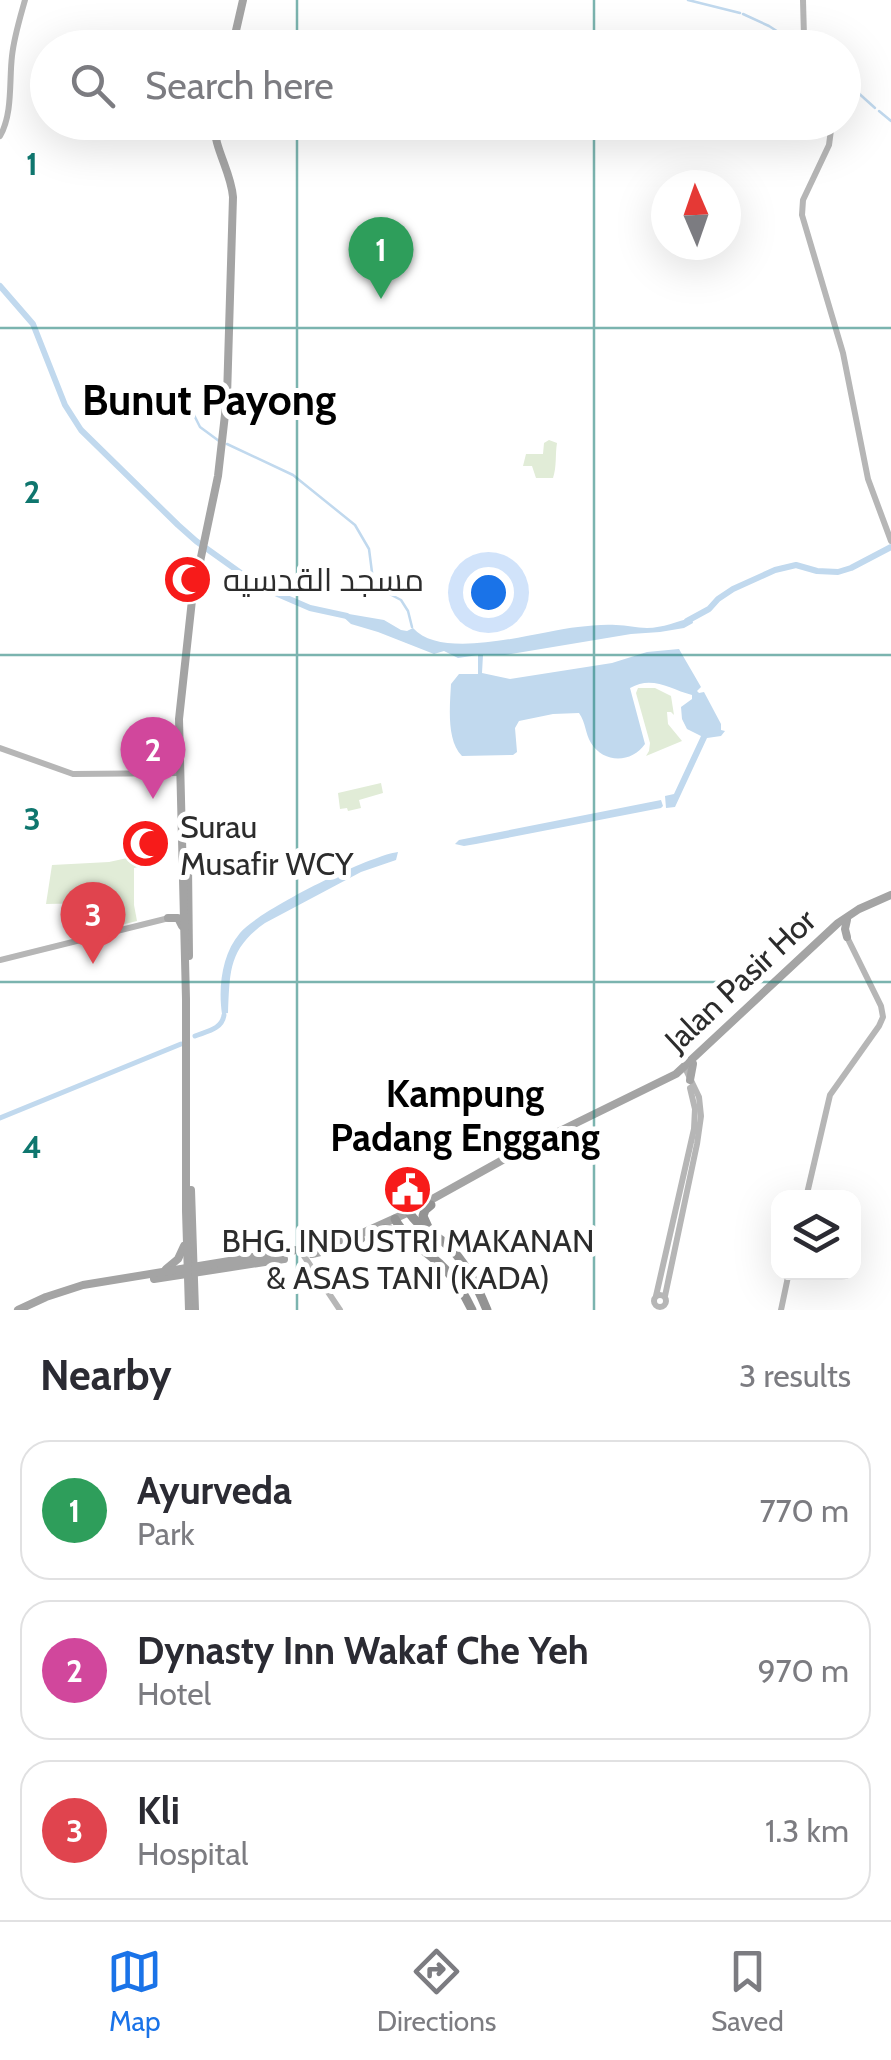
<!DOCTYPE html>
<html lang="en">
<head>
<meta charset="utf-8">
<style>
	:root { --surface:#fff; --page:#f2f2f3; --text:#2b2b33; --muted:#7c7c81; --line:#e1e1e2; --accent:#1a73e8 }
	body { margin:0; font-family:Cabin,Cairo,sans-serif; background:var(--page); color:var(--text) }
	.controls { position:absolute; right:30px; bottom:30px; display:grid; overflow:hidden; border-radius:20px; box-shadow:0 10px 40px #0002 }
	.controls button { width:90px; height:90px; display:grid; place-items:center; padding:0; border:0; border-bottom:2px solid var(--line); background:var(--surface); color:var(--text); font:50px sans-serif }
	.compass { position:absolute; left:651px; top:170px; width:90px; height:90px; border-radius:50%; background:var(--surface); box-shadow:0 10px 40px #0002; rotate:358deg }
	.you { position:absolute; left:488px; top:592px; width:35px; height:35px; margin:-25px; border:8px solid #fff; border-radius:50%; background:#1a73e8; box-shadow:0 0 0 15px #1a73e833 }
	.badge { display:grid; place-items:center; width:65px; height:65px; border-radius:50%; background:var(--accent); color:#fff; font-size:32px; font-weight:700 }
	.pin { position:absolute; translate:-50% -82px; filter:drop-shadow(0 2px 5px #0008) }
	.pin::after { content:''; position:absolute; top:52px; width:35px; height:30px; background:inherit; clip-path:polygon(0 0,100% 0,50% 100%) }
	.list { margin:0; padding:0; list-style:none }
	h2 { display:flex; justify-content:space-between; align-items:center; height:130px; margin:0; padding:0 40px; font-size:42px }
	h2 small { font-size:32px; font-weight:400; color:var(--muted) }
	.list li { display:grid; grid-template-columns:65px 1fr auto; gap:30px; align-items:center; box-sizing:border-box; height:140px; margin:0 20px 20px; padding:0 20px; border:2px solid var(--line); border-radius:30px }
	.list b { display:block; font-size:38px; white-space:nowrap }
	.list p { margin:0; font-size:32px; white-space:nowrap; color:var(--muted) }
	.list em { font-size:32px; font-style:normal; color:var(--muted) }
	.icon { flex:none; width:55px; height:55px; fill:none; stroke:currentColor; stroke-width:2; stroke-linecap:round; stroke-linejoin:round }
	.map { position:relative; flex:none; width:891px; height:1310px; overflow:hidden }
	.search { position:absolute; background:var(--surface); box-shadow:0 10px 40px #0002; left:30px; right:30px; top:30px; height:110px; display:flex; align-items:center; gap:25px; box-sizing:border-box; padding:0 35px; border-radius:55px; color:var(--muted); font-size:38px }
	.sheet { height:610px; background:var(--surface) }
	nav { display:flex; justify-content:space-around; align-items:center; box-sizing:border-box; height:140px; border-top:2px solid var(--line); background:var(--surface); font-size:28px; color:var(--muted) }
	nav a { display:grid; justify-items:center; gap:5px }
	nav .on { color:var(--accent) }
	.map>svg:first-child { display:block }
	.green { fill:#e1ecd7 }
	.water { fill:#c1d9ee }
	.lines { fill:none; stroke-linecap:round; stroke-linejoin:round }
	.stream { stroke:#c1d9ee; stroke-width:2.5 }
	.canal { stroke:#c1d9ee; stroke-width:5 }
	.river { stroke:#c1d9ee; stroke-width:6 }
	.secondary { stroke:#b6b6b6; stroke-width:6 }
	.primary { stroke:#a4a4a4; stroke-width:8 }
	.highway { stroke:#939393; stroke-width:9 }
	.grid { fill:none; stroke:#0f766e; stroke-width:2.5; stroke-opacity:0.55 }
	.labels { text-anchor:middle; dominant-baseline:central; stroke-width:10; stroke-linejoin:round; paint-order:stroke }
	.poi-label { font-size:32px; fill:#2c2c2c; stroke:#fff; text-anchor:start }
	.street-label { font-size:32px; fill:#2c2c2c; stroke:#fff }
	.quarter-label { font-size:38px; font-weight:bold; fill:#000; stroke:#fff }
	.district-label { font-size:42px; font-weight:bold; fill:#000; stroke:#fff }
	.grid-label { font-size:32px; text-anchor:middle; font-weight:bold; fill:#0f766e; stroke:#fff; stroke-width:10; stroke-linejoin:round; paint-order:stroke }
</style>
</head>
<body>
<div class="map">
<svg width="891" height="1310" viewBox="0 0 891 1310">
	<rect width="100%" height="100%" fill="#fff"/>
	<g class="green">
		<path d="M549 440 557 443C555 455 557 466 553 478H536L532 466H523L526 454H543L544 443Z"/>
		<polygon points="638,688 655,688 671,696 674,715 671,712 667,712 668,724 682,741 646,756 649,751 650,743 636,693"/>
		<polygon points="381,783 383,793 359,800 361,808 348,811 347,808 340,809 338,793"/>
		<polygon points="145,850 149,864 134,868 134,905 137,921 105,929 96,903 46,904 52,865 109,862 132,857 131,853"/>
	</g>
	<g class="water">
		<path d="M343 613 384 620 401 630 407 631 413 628C443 662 538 631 578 627 590 626 603 624 616 625 627 625 636 628 647 628 663 628 677 621 692 618L693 623 684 628 660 632 631 634 505 655H483L482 673 510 679 612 663 647 652 679 649 701 687 697 691 699 693 704 692 721 724V730L725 731 721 736 707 738 675 807 666 808 665 796 674 794 701 736 687 729 682 719 681 707 692 699V695C670 689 652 675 630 688L645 744C632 763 604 764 591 743 585 733 586 723 579 713L553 714 519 721 515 728 517 752 513 755 462 756C446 740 450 705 451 684L459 674H478V655L458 658 444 651 434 654 378 632 351 624 340 614Z"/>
		<polygon points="661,800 663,806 661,808 476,844 464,846 455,844 459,840"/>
		<path d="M398 852 396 860 361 872 265 923C228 949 230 972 228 1013L222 1014C218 987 222 954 240 933 259 910 368 856 398 852Z"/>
	</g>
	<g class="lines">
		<g class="stream">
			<polyline points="688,0 740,13"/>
			<polyline points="743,14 769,26 800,46"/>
			<polyline points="844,80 875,108"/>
			<polyline points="879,111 891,121"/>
			<polyline points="191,409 200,427 219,441"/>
			<polyline points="227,444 293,475 355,525 369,549 373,580 382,590 401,600 408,611 412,627"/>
		</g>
		<g class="canal">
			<path d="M195 1036C208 1031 222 1029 224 1015"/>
			<polyline points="0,1118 181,1044"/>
		</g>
		<g class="river">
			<polyline points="0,286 33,324 65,405 81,430 178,525 196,541 259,586 310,608 347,616"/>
			<polyline points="687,621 709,609 718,599 733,589 775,570 796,565 817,571 838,572 851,568 891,547"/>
		</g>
		<g class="secondary">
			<polyline points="803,0 804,37 807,48"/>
			<polyline points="832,122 829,145 803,200 802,215 843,353 868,479 891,541"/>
			<path d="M0 136C13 114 9 80 12 56 14 37 20 18 25 0"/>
			<polyline points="0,748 73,774 181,773"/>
			<polyline points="0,960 173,917"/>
			<polyline points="806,1198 830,1095 879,1026 883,1017 881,1006 847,937"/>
			<polyline points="304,1256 340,1310"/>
			<circle cx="660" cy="1301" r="6"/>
			<polyline points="656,1296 694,1129 695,1109 690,1088"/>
			<polyline points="665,1296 697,1144 701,1116 699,1097 686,1070"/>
			<polyline points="781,1310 789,1272"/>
		</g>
		<g class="primary">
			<polyline points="232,48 243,0"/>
			<polyline points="188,865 189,956"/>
			<polyline points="168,918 178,918 182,926"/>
			<polyline points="847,920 845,929 847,937"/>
			<polyline points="690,1080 693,1064"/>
			<polyline points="191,1190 195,1310"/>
			<polyline points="312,1254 337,1248 361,1239"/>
			<polyline points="166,1269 178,1259 184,1246"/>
			<polyline points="154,1279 284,1259"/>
			<polyline points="18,1310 46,1297 83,1285 327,1245 356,1236 409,1212 517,1152 676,1074 838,923 859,909 891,895"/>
			<path d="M189 1310 186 1211V999L179 719 192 600 218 476 227 397 233 197C231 171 214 149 214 122"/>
		</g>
		<g class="highway">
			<path d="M409 1212C417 1226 433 1233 445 1243 465 1260 477 1286 487 1310"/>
			<path d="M395 1219C405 1238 424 1250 440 1264 454 1277 464 1293 472 1310"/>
			<polyline points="428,1227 423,1216 425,1210 431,1205"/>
			<polyline points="384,1229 401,1232"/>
		</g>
	</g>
	<path class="grid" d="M297 0V48M594 0V48M297 122V1310M594 122V1310M0 328H891M0 655H891M0 982H891"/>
	<defs>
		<symbol id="mosque-disc" viewBox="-11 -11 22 22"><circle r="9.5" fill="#f71b1a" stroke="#fff"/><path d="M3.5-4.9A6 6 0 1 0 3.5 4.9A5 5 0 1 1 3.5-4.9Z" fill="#fff"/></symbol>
		<symbol id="civic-disc" viewBox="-11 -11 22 22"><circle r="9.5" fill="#f71b1a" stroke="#fff"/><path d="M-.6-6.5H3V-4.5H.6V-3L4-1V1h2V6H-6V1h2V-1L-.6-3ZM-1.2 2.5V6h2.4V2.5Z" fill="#fff"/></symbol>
	</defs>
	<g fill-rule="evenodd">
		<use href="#mosque-disc" x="160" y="552" width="55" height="55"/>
		<use href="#mosque-disc" x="118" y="816" width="55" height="55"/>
		<use href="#civic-disc" x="380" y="1162" width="55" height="55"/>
	</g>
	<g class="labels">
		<g class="poi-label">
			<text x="223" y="579">مسجد القدسيه</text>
			<text x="180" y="826">Surau<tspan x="180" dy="37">Musafir WCY</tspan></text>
			<text x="408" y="1240" text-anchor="middle">BHG. INDUSTRI MAKANAN<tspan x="408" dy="37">&amp; ASAS TANI (KADA)</tspan></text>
		</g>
		<g class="street-label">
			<text transform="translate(740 980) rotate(-43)">Jalan Pasir Hor</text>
		</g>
		<g class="quarter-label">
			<text x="465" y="1093">Kampung<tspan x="465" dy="44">Padang Enggang</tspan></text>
		</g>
		<g class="district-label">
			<text x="209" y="400">Bunut Payong</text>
		</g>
	</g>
	<g class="grid-label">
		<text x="32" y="175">1</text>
		<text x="32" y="503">2</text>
		<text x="32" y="830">3</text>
		<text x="32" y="1158">4</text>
	</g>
</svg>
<div class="controls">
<button><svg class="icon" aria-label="layers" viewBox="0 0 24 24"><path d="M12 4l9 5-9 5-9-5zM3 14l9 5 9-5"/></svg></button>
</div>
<svg class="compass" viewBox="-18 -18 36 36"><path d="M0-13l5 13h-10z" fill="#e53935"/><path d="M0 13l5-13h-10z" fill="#7c7c81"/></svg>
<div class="you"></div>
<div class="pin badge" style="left:381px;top:299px;background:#2e9e5b">1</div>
<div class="pin badge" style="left:153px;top:799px;background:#d1479c">2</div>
<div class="pin badge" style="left:93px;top:964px;background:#e0444e">3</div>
<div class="search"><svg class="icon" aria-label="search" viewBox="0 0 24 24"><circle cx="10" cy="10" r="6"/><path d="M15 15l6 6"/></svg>Search here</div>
</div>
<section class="sheet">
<h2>Nearby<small>3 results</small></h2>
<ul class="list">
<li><span class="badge" style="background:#2e9e5b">1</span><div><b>Ayurveda</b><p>Park</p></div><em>770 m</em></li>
<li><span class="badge" style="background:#d1479c">2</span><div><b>Dynasty Inn Wakaf Che Yeh</b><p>Hotel</p></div><em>970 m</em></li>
<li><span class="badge" style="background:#e0444e">3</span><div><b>Kli</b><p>Hospital</p></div><em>1.3 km</em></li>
</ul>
</section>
<nav>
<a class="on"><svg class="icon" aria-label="map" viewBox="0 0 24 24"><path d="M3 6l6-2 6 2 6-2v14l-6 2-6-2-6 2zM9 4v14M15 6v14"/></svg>Map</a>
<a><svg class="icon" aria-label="directions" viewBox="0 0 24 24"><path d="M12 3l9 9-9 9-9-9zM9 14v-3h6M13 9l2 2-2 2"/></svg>Directions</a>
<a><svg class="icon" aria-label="saved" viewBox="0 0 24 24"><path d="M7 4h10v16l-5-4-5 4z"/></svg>Saved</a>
</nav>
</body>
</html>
